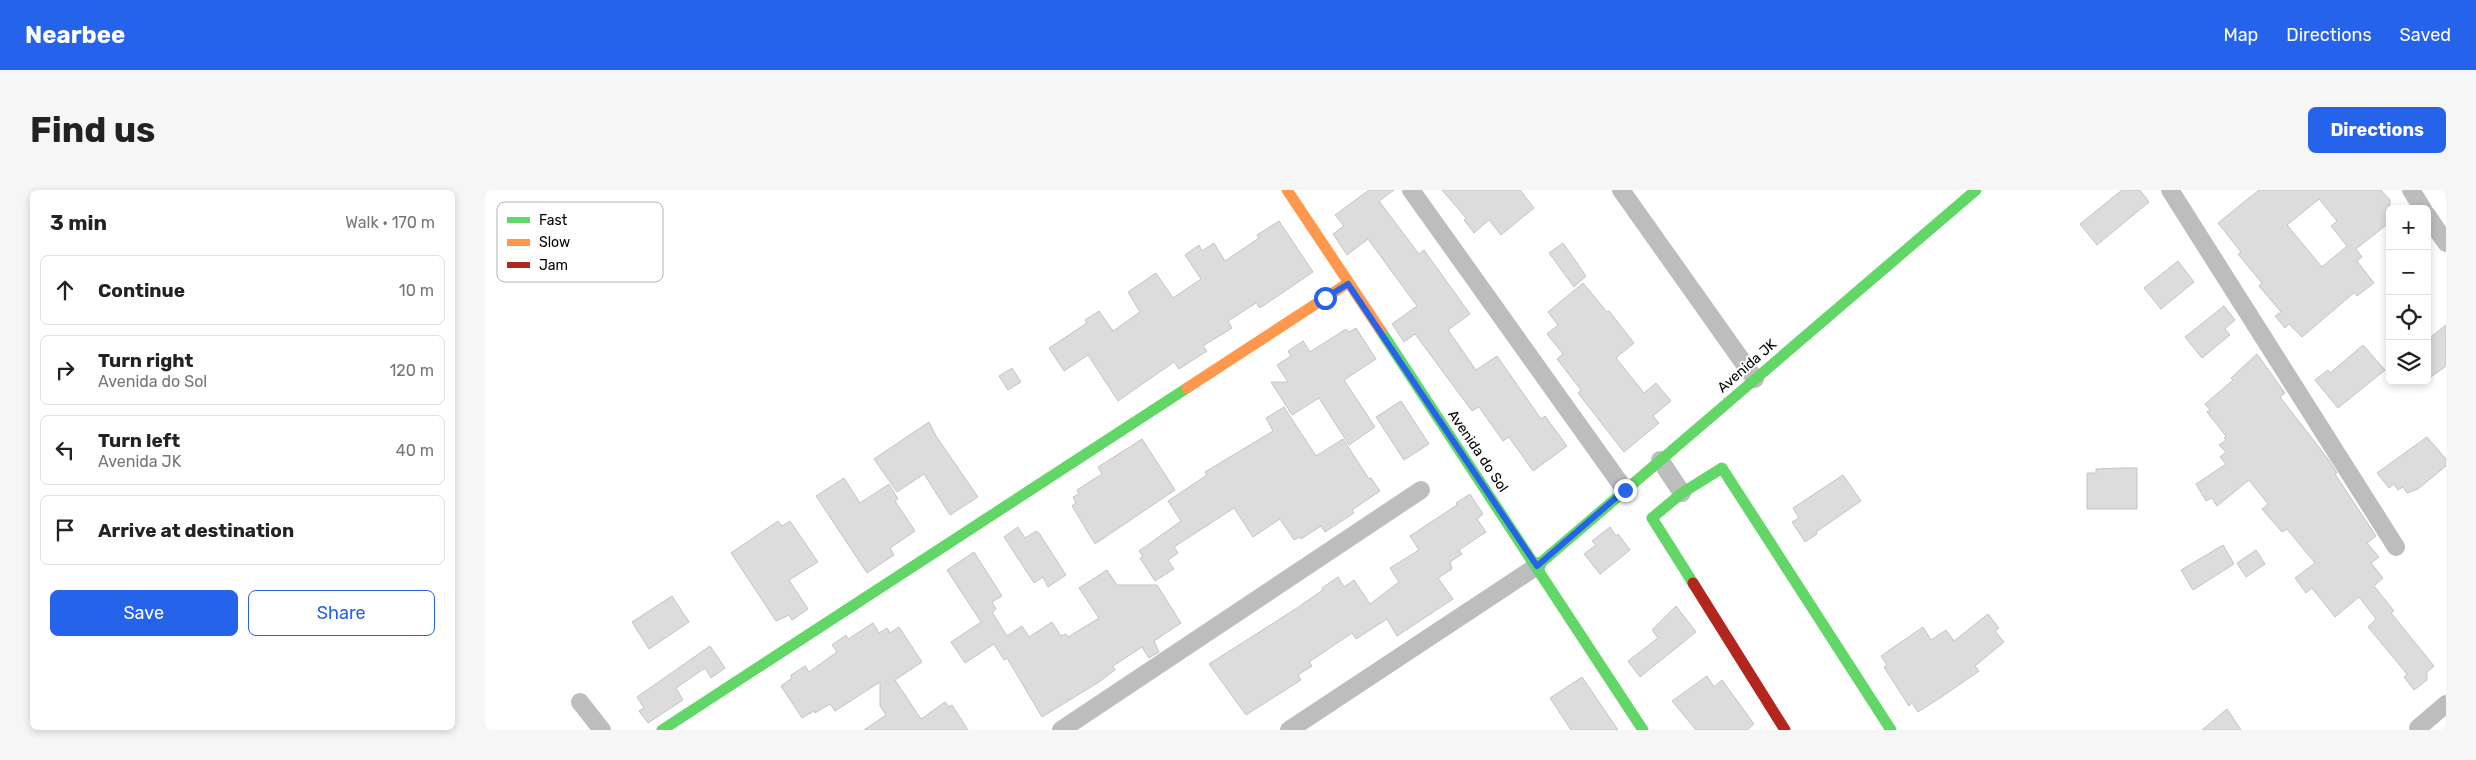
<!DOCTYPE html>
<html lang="en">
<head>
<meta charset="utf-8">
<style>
	:root { --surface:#fff; --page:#f6f6f6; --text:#222; --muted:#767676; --line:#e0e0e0; --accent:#2563eb }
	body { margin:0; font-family:Rubik,sans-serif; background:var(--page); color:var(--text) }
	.controls { position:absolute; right:15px; top:15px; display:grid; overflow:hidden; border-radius:8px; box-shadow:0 2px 8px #0003 }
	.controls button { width:45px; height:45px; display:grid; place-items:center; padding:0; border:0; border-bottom:1px solid var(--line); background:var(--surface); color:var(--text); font:25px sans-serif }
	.stop { position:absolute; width:15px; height:15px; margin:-11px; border:4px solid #2563eb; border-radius:50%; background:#fff }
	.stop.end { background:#2563eb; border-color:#fff; box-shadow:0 1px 5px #0008 }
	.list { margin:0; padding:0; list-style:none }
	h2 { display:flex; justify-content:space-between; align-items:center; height:65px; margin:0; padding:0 20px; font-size:21px }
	h2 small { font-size:16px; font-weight:400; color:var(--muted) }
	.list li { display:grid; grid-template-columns:32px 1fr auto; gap:15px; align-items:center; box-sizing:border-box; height:70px; margin:0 10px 10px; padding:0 10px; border:1px solid var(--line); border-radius:8px }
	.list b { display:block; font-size:19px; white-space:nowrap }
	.list p { margin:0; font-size:16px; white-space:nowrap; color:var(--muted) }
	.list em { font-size:16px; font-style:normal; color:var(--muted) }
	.actions { display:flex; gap:10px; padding:15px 20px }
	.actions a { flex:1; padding:11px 0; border:1px solid var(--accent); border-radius:8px; text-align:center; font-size:18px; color:var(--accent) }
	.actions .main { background:var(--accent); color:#fff }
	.icon { flex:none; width:28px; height:28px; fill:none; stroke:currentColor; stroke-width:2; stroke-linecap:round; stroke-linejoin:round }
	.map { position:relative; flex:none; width:1961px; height:540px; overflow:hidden; border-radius:8px }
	header { display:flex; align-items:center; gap:30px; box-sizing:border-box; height:70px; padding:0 25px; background:var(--accent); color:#fff }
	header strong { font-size:24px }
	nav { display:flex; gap:28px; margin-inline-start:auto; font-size:18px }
	.intro { display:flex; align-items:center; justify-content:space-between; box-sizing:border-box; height:120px; padding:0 30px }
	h1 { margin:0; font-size:35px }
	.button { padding:12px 22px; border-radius:8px; background:var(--accent); color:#fff; font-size:18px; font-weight:700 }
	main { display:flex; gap:30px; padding:0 30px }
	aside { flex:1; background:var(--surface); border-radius:8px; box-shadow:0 2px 8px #0003 }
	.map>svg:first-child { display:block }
	.building { fill:#dcdcdc; stroke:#c4c4c4; fill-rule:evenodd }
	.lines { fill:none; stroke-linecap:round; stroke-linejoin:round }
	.street { stroke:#bdbdbd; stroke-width:18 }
	.fast { stroke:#63d668; stroke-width:11 }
	.slow { stroke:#ff974d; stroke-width:11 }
	.jam { stroke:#b3261e; stroke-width:11 }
	.route { stroke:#2563eb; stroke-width:6 }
	.labels { text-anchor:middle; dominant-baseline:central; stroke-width:4; stroke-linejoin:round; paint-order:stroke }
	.street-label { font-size:14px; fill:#000; stroke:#fff }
	.key { fill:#fff; stroke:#b2b2b2; stroke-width:1 }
	.key-label { font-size:14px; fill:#000 }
</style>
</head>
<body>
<header>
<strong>Nearbee</strong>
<nav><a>Map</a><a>Directions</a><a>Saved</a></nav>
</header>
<div class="intro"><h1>Find us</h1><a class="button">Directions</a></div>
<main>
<aside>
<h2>3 min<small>Walk · 170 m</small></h2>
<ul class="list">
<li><svg class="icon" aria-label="ahead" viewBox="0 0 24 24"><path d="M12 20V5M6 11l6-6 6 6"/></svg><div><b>Continue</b></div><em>10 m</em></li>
<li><svg class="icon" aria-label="right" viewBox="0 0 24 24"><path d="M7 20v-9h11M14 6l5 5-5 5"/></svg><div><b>Turn right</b><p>Avenida do Sol</p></div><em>120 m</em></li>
<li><svg class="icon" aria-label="left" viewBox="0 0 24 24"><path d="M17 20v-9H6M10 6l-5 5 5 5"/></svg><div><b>Turn left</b><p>Avenida JK</p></div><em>40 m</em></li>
<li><svg class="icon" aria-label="arrive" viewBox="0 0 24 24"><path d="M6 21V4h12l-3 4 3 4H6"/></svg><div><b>Arrive at destination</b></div></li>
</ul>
<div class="actions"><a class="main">Save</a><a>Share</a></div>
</aside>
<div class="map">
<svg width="1961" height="540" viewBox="0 0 1961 540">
	<rect width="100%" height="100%" fill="#fff"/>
	<g class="building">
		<polygon points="884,0 909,0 894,11 934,64 939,60 985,124 963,140 991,180 1012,166 1056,229 1060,226 1082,256 1048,281 1024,247 1018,251 994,217 987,221 930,144 919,152 907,134 932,116 883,49 862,65 848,44 859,36 850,25"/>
		<polygon points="957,0 1035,0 1049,18 1016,45 1004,30 989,43 979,30 981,28"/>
		<polygon points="1637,0 1655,0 1664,12 1612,55 1595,34"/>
		<path d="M1774 0H1896L1905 10V32L1871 59 1877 67 1872 71 1889 93 1872 106 1870 102 1817 147 1804 134 1800 138 1790 126 1796 122 1774 96 1777 93 1753 64 1756 62 1733 33ZM1834 9 1852 31 1846 36 1862 56 1837 77 1802 35Z"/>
		<polygon points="794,31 828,82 775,118 771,113 743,131 747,138 718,156 722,161 694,179 689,172 633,211 603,165 579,181 564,158 602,133 600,130 614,121 628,141 655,122 643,102 671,83 688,108 716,89 700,65 714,55 717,61 729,53 740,71 774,48 772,45"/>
		<polygon points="1078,53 1101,86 1089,97 1064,63"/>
		<polygon points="1693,71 1709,92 1676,119 1659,98"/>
		<polygon points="1098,93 1122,122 1124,121 1149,153 1131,168 1159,203 1171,193 1186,211 1168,226 1174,233 1139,262 1093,203 1096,200 1072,169 1078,164 1062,144 1073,135 1063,122"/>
		<polygon points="1739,116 1750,130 1740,139 1745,145 1717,168 1700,147"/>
		<polygon points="1961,135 1961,176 1942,190 1942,150"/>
		<polygon points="871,138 891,169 859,190 890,237 864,255 834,208 807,225 786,192 803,192 792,175 806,166 803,161 818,151 825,162 861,139 864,142"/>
		<polygon points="1878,155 1900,180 1853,218 1830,190 1843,180 1845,183"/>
		<polygon points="1772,164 1800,203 1795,207 1843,269 1852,283 1850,284 1891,346 1882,353 1894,367 1886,373 1898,388 1889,396 1909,421 1906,423 1949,476 1942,482 1942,490 1929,500 1919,487 1922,484 1883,437 1891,429 1874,407 1850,427 1827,398 1821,403 1810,388 1830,373 1802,339 1797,342 1777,319 1783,314 1764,290 1732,316 1727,308 1721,311 1711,294 1741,274 1735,267 1741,262 1734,255 1741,250 1739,248 1741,246 1722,222 1725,220 1720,214 1748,190 1746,188"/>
		<polygon points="527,178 536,192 523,200 514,186"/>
		<polygon points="916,211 944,254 919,270 891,227"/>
		<polygon points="799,217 831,266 858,249 884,289 886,288 895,301 867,320 869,323 840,342 836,336 816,349 815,347 809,350 795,329 768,347 749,318 689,357 693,363 683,370 689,379 670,391 655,368 658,366 654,361 696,331 683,311 722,285 720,282 788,241 781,228"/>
		<polygon points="444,232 451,246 493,307 465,325 439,284 412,302 389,269"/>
		<polygon points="1942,247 1961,269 1961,276 1933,299 1922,303 1918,297 1913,300 1909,294 1904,298 1892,283"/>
		<polygon points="657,249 690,300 610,354 587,316 591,313 588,307 594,304 592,300 617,284 613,277"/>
		<polygon points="1637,278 1652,278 1652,319 1602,319 1602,283 1611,283 1611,279"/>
		<polygon points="1358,285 1376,311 1331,342 1332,344 1320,352 1307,332 1314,328 1308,318"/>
		<polygon points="359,288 375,313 404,294 413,309 410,311 430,341 405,358 409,365 382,383 331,306"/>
		<polygon points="985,304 998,324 992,329 1001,342 974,360 977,364 965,372 967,379 953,388 968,409 912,446 902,429 871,449 867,443 824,472 827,476 813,485 816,490 761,525 724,474 812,418 838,400 837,398 853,387 859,397 869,390 885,414 914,392 905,378 934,360 925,346 972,315 971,313"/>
		<polygon points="293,331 297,336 305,331 333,372 304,390 323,419 307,430 304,425 291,431 246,363"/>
		<polygon points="533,337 540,348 551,341 554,343 581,385 563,397 558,387 549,393 519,347"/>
		<polygon points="1125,337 1131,346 1133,344 1145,360 1115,384 1099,364 1111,355 1107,351"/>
		<polygon points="1738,355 1749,374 1708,400 1696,380"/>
		<polygon points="1771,360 1780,374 1761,387 1752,373"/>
		<polygon points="489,362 517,406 507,412 511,419 507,422 522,446 537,436 544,447 567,432 576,446 581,444 583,447 614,428 594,398 622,380 632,395 672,395 696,433 669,451 674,462 664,468 657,457 628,476 630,480 614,492 557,527 522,468 519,470 509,454 480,473 466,452 496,432 462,380"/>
		<polygon points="187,406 204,432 164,459 147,432"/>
		<polygon points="1191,416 1211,442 1155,487 1143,471 1173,448 1167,440"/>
		<polygon points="1503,424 1514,438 1510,441 1519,452 1490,476 1494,481 1455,508 1433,522 1427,513 1424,516 1399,477 1402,475 1396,466 1438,437 1446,450 1461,440 1469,451"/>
		<polygon points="388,433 394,443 402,438 405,443 414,437 437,472 410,490 436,529 460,512 464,517 467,515 483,540 379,540 401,525 395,516 395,492 350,521 345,514 330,523 329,521 317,528 296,496 307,488 306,485 320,476 324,482 352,462 347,455 361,445 363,449"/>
		<polygon points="225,456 240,478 226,488 220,478 191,498 198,510 163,533 154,521 159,518 152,507"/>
		<polygon points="1222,486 1229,497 1237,490 1269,534 1262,540 1211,540 1187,511"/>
		<polygon points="1097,487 1133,540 1086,540 1065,508"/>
		<polygon points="1742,519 1756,540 1717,540"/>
	</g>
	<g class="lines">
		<g class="street">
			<polyline points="926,0 1140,300"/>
			<polyline points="1136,0 1270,189"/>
			<polyline points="1685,0 1911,357"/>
			<polyline points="1926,0 1938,19"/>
			<polyline points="1942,25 1961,53"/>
			<polyline points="1175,270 1197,303"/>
			<polyline points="95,512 117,540"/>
			<polyline points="1933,538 1961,514"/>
			<polyline points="576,540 936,300"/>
			<polyline points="804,540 1052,376"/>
		</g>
		<g class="fast">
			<polyline points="896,141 1158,540"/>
			<polyline points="1052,376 1491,0"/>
			<polyline points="1208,393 1167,328 1197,303 1237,278 1406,540"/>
			<polyline points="177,540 702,198"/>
		</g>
		<g class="slow">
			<polyline points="802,0 896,141"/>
			<polyline points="702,198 863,93"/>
		</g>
		<polyline class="jam" points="1208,393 1300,540"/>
	</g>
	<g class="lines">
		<polyline class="route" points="840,108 863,94 1052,376 1140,300"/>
	</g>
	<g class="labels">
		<g class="street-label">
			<text transform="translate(1262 176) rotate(-41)">Avenida JK</text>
			<text transform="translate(993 261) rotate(56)">Avenida do Sol</text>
		</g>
	</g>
	<rect x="12" y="12" width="166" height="80" rx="8" class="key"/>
	<rect x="22" y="27" width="23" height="6" fill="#63d668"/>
	<rect x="22" y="49" width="23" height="7" fill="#ff974d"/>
	<rect x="22" y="72" width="23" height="6" fill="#b3261e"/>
	<g class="key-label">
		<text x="54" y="35">Fast</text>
		<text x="54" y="57">Slow</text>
		<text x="54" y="80">Jam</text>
	</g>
</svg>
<div class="controls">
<button>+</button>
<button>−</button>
<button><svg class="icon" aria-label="locate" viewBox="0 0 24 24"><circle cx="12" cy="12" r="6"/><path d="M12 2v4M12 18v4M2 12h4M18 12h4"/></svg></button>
<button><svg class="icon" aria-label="layers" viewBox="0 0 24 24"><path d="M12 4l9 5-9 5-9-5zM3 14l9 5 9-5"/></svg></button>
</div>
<div class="stop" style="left:840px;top:108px"></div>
<div class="stop end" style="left:1140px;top:300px"></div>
</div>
</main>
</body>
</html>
